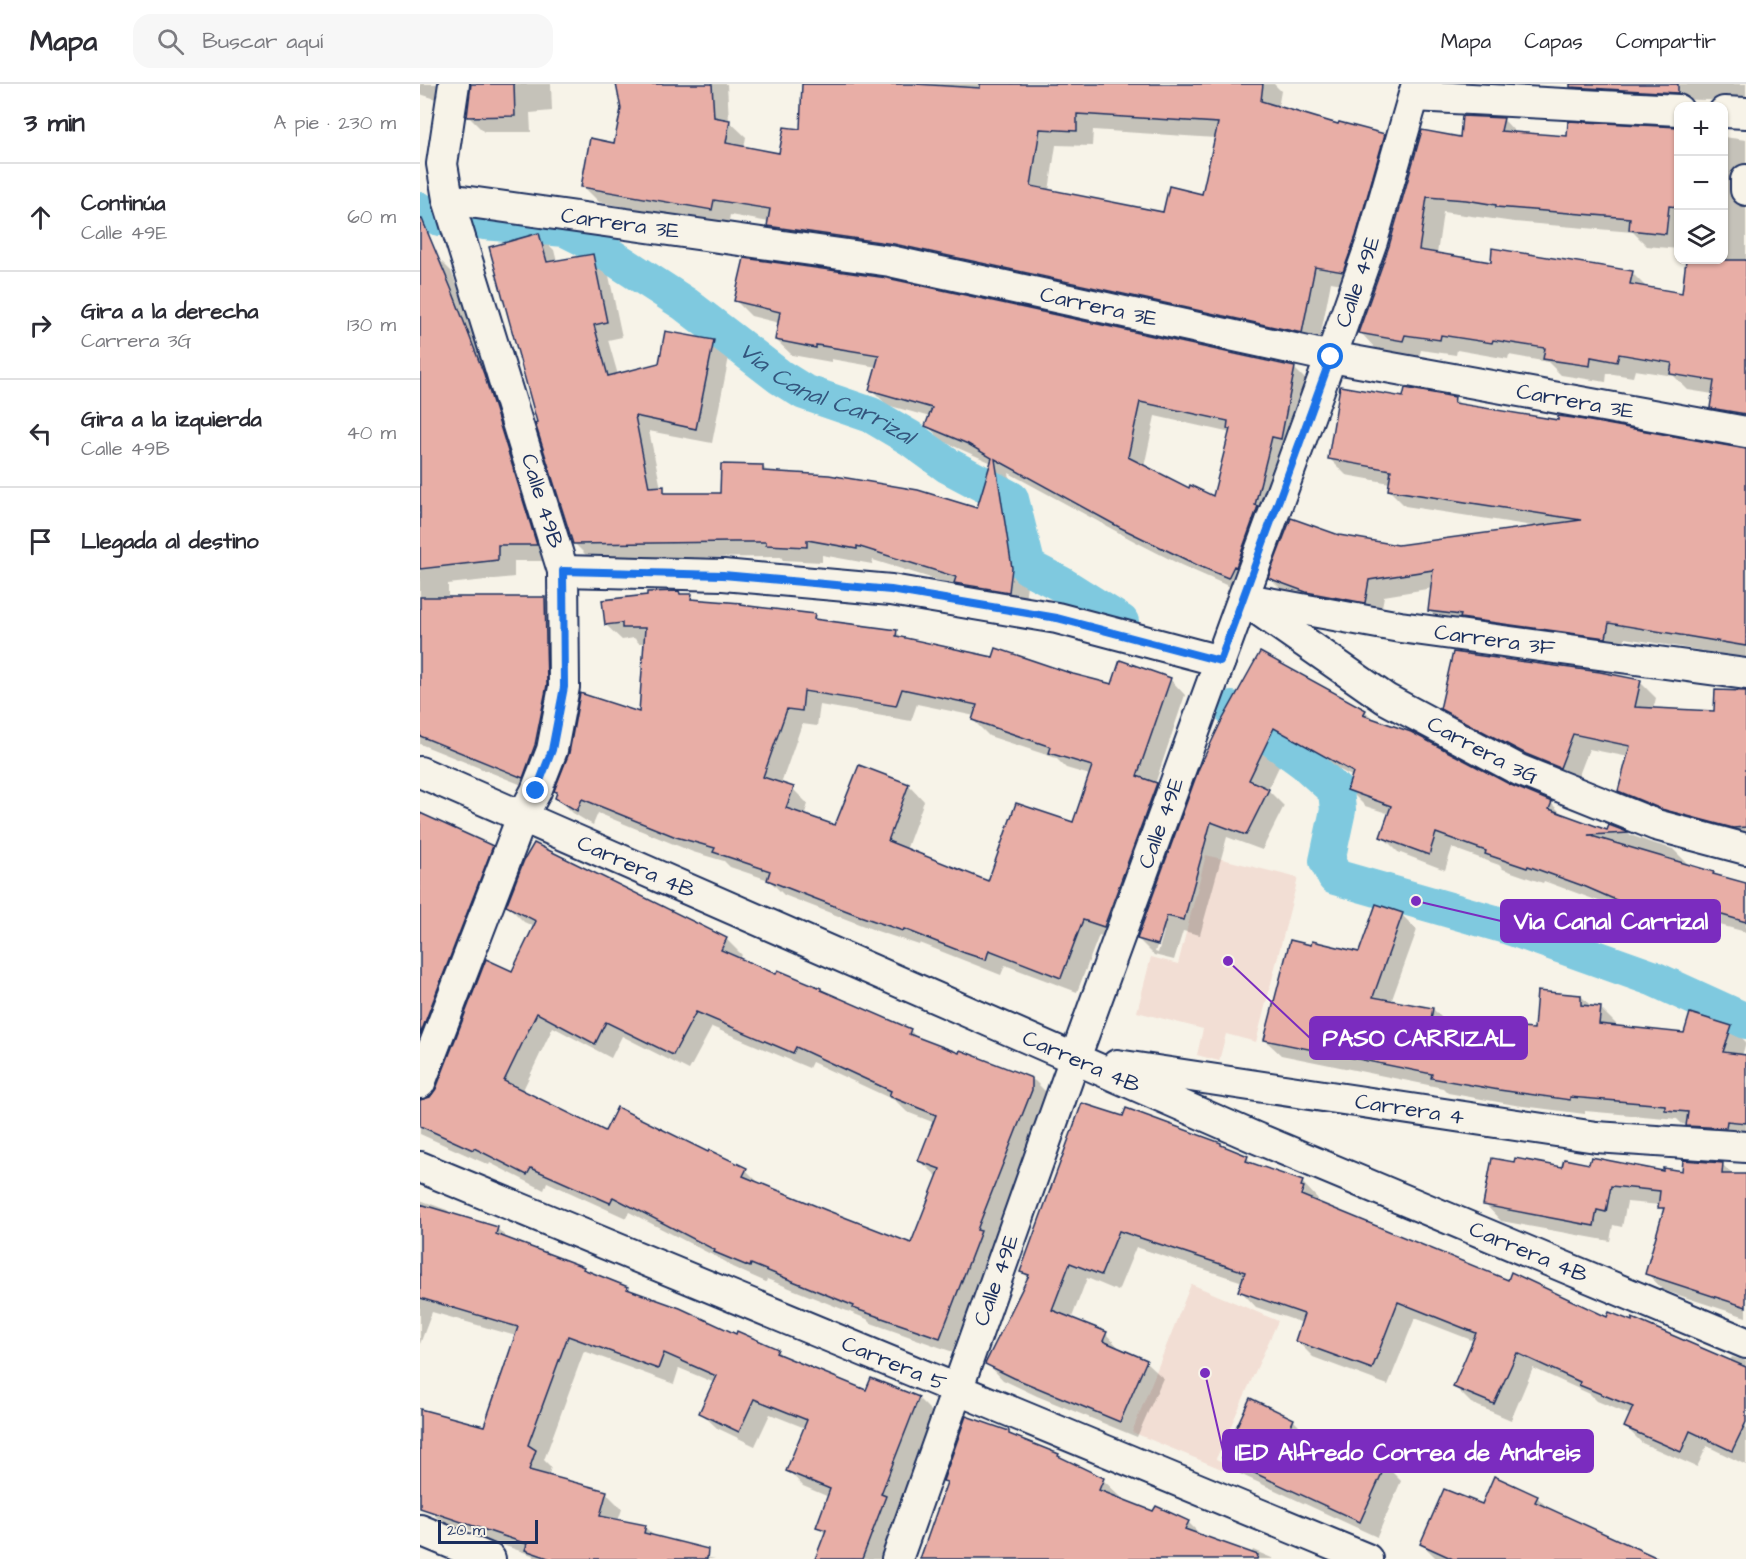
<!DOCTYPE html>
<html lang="es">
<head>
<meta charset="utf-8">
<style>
	:root { --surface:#fff; --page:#f7f7f7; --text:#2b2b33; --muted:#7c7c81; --line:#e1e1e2 }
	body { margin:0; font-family:"Architects Daughter",sans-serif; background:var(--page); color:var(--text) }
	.controls { position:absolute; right:18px; top:18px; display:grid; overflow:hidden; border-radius:12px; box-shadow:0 2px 4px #0004 }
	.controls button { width:54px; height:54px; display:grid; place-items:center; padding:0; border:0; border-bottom:2px solid var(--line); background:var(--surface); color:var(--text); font:30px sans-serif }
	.scale { position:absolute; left:18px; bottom:15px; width:100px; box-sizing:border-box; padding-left:6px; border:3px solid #1b2f5e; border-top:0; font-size:16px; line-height:21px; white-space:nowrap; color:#1b2f5e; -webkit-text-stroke:4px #f7f3e8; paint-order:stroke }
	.stop { position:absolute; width:18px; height:18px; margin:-14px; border:4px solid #1a73e8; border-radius:50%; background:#fff }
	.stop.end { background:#1a73e8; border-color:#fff; box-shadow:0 2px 6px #0008 }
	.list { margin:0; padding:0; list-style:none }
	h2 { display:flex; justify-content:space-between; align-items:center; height:78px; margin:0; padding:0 24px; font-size:26px }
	h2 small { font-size:20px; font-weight:400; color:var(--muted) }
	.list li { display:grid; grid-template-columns:39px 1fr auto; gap:18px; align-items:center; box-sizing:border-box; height:108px; padding:0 24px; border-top:2px solid var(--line) }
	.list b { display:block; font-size:22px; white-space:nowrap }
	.list p { margin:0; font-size:20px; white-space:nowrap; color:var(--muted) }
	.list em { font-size:20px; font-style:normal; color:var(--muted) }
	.icon { flex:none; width:33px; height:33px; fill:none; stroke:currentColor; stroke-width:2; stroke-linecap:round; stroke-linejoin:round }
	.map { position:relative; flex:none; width:1326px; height:1475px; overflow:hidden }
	header { display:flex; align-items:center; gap:36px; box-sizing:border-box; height:84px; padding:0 30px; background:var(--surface); border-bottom:2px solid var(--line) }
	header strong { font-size:28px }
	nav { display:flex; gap:33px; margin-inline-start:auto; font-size:21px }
	.search { width:420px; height:54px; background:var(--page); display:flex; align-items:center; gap:15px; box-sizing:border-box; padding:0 21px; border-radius:18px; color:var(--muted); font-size:22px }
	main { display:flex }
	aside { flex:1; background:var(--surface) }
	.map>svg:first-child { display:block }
	.built { fill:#f2ded4 }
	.shadow { fill:#0003; fill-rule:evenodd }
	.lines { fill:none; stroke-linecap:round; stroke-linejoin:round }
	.canal { stroke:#7fc9df; stroke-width:36 }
	.building { fill:#e8aea6; stroke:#1b2f5e; stroke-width:1.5; fill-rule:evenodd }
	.minor-casing { stroke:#1b2f5e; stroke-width:34 }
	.minor { stroke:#f7f3e8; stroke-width:30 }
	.route { stroke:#1a73e8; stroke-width:8 }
	.labels { text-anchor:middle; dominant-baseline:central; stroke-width:4.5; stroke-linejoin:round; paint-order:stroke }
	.street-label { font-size:22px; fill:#1b2f5e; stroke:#f7f3e8 }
	.water-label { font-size:24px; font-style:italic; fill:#34567e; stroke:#f7f3e8 }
	.leader { fill:none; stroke:#7b2cbf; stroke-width:2 }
	.callout-dot { fill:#7b2cbf; stroke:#f7f3e8; stroke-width:2 }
	.callout { fill:#7b2cbf; stroke:#7b2cbf; stroke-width:2 }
	.callout-label { font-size:24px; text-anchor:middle; font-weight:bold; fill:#fff }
</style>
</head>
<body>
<header>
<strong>Mapa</strong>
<div class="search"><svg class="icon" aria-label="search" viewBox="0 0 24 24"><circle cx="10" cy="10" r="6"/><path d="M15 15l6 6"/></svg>Buscar aquí</div>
<nav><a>Mapa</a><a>Capas</a><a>Compartir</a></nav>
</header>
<main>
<aside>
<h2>3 min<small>A pie · 230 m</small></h2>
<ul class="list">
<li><svg class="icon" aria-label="ahead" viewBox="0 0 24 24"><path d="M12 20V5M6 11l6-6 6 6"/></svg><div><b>Continúa</b><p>Calle 49E</p></div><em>60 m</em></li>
<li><svg class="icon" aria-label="right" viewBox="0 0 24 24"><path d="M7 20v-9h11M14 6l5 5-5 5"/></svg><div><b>Gira a la derecha</b><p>Carrera 3G</p></div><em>130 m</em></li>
<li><svg class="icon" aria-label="left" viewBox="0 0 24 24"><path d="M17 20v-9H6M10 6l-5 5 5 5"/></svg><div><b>Gira a la izquierda</b><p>Calle 49B</p></div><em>40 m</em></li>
<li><svg class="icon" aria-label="arrive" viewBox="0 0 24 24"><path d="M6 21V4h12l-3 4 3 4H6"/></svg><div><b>Llegada al destino</b></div></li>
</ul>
</aside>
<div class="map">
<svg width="1326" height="1475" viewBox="0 0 1326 1475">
	<rect width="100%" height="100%" fill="#f7f3e8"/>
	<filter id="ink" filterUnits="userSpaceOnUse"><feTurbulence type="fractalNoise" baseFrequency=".0167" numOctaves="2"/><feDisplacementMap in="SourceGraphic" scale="12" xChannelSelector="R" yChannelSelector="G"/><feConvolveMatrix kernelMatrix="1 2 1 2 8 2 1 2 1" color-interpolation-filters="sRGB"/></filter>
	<g filter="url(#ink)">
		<g class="built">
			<polygon points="786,771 878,794 836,958 806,950 799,977 777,971 783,945 717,928 731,873 758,880"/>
			<polygon points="771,1200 858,1237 796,1375 807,1380 804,1386 712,1348"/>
		</g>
		<g class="shadow">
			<polygon points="0,0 44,0 32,20 0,10"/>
			<polygon points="52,0 131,0 132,27 110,29 111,48 64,48 48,32"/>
			<path d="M199 0H307L309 37 326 53 324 64 361 70 381 47 383 0H854L861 7 858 24 919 41 964 51 980 67 939 203 911 198 898 264 365 158 349 142V138L310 131 308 142 179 118 163 102 195 60 203 25ZM673 46 796 54 783 111 744 129 629 107 636 61 672 62Z"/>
			<polygon points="1051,0 1109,0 1106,16 1064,13"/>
			<polygon points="1155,0 1326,0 1326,17 1168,13"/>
			<polygon points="1083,35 1097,50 1148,54 1246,44 1258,46 1258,165 1227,162 1213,148 1094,138 1023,128 1017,170 1073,179 1212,189 1228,205 1263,211 1267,176 1304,176 1304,53 1326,56 1326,343 1308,340 1291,323 1293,310 1268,306 1254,292 1215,286 1213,293 1187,289 1186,298 1141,291 1128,278 1089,271 1088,275 1037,266 1036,271 1001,266 999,273 956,265 940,248 970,162 1041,54"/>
			<path d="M119 151 134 166 137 178 172 171 188 187 202 253 188 256 198 291 240 280 294 258 309 273 292 359 229 347 241 404 250 411H302L342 382 349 389 558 426 572 379 522 357 507 341 510 333 467 321 451 305 457 283 411 275V278L372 271 356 256 359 239 331 232 316 217 874 284 890 300 824 509 761 481 716 458 589 389 607 501 604 523 453 476 452 480 402 471V478L363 476 361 473 170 475 154 459ZM735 332 811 349 794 414 770 406 724 383Z"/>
			<polygon points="15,171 31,187 80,308 132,477 94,477 94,493 28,500 28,514 125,515 139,529 117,707 0,660 0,176"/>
			<polygon points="1034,314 1042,322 1326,366 1326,574 1205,554 1202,569 1026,543 1010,527 1013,504 964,512 960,534 866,510 850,494 919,453 978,463 1119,443 985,422 969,406 970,399 926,391 910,375 984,315"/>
			<path d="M259 509 261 511 271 512 276 517 394 532 399 537 476 548 484 555 653 591 693 602 750 595 765 611 735 700 752 716 700 858 679 851 657 908 585 881 581 891 500 859 499 861 457 847 364 811 349 796 310 783 304 777 273 768 178 729 173 741 153 729 137 713 220 630 225 559H219L214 554 202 556 186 541ZM497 620 555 632 553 636 569 652 636 674 646 684 670 691 654 740 569 799 486 766 504 717 489 701 440 683 416 743 384 732 388 720 373 705 361 700 382 640 397 642 400 621 491 637Z"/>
			<path d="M841 570 945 627 955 637 1090 703 1131 719 1144 732 1188 748 1190 743 1229 758 1253 765 1267 779 1230 783 1326 802V848L1270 833 1262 854 1236 845 1229 838 1184 819 1124 797 1123 799 1083 785 1079 781 1032 764 1025 786 978 768 962 752 970 730 945 722 929 706 933 693 870 659 848 706 864 722 842 766 807 753 780 851 763 847 754 876 734 871 718 855ZM742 846 744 847 738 869 735 868Z"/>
			<polygon points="1220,598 1236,614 1233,626 1295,629 1326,609 1326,758 1216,723 1200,707 1209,673 1169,665 1156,699 1038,640 1022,624"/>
			<polygon points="0,728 11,735 72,763 88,779 0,1007"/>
			<path d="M88 822 306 855 322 871 319 876 357 892 401 905 404 909 490 946 498 955 540 971 541 968 615 997 631 1013 536 1269 451 1239 447 1235 347 1195 346 1198 312 1183 306 1178 209 1128 206 1134 127 1098 124 1106 70 1079 69 1081 0 1050V1017L11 1014 93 889 115 843 104 838ZM133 943 191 974 202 952 269 986 292 943 389 984 392 978 476 1017 487 1028 515 1039 500 1077 518 1093 491 1161 341 1101 326 1086 288 1070 185 1049 102 1008Z"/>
			<polygon points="982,831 997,846 971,918 1013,925 1028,940 1025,956 1072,965 1116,947 1161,912 1173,924 1181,925 1196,940 1195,944 1266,951 1311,943 1326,958 1322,972 1326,972 1326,1052 1283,1056 1268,1041 1262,1040 1257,1035 1165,1027 1165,1030 1095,1021 1028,1009 1023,1004 861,971 845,956"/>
			<path d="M801 1060 805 1065 827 1074 835 1081 882 1098 898 1115 897 1118 1089 1198 1309 1278 1312 1273 1326 1277V1381L1287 1362 1277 1383 1222 1359 1206 1343 1211 1331 1177 1317 1170 1310 1113 1284 1091 1336 1051 1319 1035 1303 1054 1257 995 1234 968 1301 893 1273 877 1257 883 1239 836 1223 820 1206 823 1198 716 1163 698 1207 667 1194 651 1236 686 1250 702 1267 726 1278 743 1294 717 1353 617 1312 583 1296 567 1279 609 1194 602 1187ZM881 1106H884L881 1119 878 1118Z"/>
			<polygon points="1302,1080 1313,1091 1326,1092 1326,1233 1243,1206 1227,1189 1244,1128 1240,1121 1207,1118 1202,1143 1193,1141 1190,1157 1081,1137 1065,1120 1144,1085 1171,1081 1263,1088"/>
			<polygon points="0,1116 27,1126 32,1131 78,1145 90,1157 164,1184 168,1189 207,1204 212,1208 357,1266 365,1275 447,1308 498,1314 514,1330 477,1426 481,1430 464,1475 396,1475 406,1450 398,1442 409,1413 383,1402 368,1386 385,1344 350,1330 335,1362 297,1344 281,1329 295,1299 259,1284 254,1300 164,1267 124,1376 131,1383 128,1393 186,1409 202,1425 198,1437 225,1443 236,1454 281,1472 295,1475 116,1475 112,1471 62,1454 54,1447 22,1438 9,1426 0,1423 0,1324 3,1327 65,1344 96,1252 12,1228 0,1260"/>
			<polygon points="547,1333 591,1350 596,1354 638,1371 642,1375 683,1396 701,1413 700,1416 734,1429 768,1438 783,1453 831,1470 833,1466 854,1475 499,1475 500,1472 502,1473 528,1399 525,1396"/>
			<polygon points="873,1336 889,1352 888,1355 922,1370 965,1381 981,1397 957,1453 820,1390 804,1374"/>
			<polygon points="1117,1413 1132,1428 1222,1475 1017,1475 1002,1460 1062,1422"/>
		</g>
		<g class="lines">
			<g class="canal">
				<polyline points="0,126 19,134"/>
				<path id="s1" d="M64 138 145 145 163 154 265 220 360 293 384 308 451 331 490 354 527 381 591 415 608 483 641 500 701 538"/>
				<polyline points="812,625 884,678 916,707 918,726 907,777 915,793 1089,843 1232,894 1326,937"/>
			</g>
		</g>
		<g class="building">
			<polygon points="51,0 94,0 95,32 47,33"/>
			<path d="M196 0H292L294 33 310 36 306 59 359 69 364 43 380 45 382 0H495L560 4V0H843L841 17 918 40 919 38 965 50 936 152 923 188 895 183 882 249 474 160 347 142 350 125 294 116 292 126 161 103 170 54 194 59 201 25ZM657 30 798 39 782 110 749 102 743 128 611 102 620 45 657 47Z"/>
			<polygon points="1150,0 1258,0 1258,9 1150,3"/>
			<polygon points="1042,32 1084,34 1081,47 1147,52 1148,37 1258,43 1258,123 1249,122 1246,150 1209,146 1210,134 1076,123 1076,121 1046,116 1007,113 999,166 1071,178 1072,164 1213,187 1210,200 1262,209 1266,176 1326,176 1326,330 1290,324 1294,297 1250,290 1252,279 1199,270 1197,278 1171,273 1170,282 1123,275 1125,264 1073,256 1072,259 1021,251 1020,256 985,251 983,257 938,249 969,162 1002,46 1040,53"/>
			<polygon points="0,135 2,135 31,204 64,290 117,461 78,461 78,476 0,485"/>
			<path d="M119 149 127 178 173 170 187 238 174 241 188 292 239 279 245 247 294 256 276 345 215 332 229 403 244 402V409H300L301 380 343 381V387L409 391 498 406 557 424 572 374 548 360 505 342 512 324 449 306 459 271 396 261V264L355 256 360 228 314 217 324 174 467 194 875 283 861 355 852 353 835 421 838 422 816 483 814 482 808 494 777 481 699 443 575 375 592 484 589 508 534 499 536 493 437 462V465L387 456V463L346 461V458H314L153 460 115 339 117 338 69 163ZM720 318 808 337 807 345H810L793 412 770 401 769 404 708 373Z"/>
			<polygon points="920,302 983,313 985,304 1035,313 1034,319 1138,336 1138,332 1153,334 1326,365 1326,562 1189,539 1186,554 1040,534 1041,531 1008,527 1013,486 949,496 945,519 886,508 848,494 871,434 919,451 978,461 1161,436 968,406 971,386 908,375"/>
			<path d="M259 507 260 510H272L271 515 321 519V521L395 530 394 535 477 546 476 552 573 573 576 564 653 590 692 600 700 576 751 594 717 692 737 699 684 843 663 836 641 894 569 866 566 876 545 869 484 845 483 847 440 832 347 796 350 787 293 768 295 764 256 753 162 715 157 727 135 714 137 708 134 707 149 669 160 609 219 628 225 544H202V539L185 541 182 516 227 511V508ZM482 605 557 621 552 636 631 663 629 669 672 682 653 738 596 719 568 797 468 757 489 700 439 681 415 741 366 724 374 703 343 693 367 625 382 627 384 607 476 622Z"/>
			<polygon points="0,513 125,513 127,601 115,661 103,694 0,652"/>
			<polygon points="840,568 946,626 943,631 991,648 1091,701 1132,718 1129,725 1187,746 1189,741 1210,749 1168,751 1294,788 1293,790 1326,799 1326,838 1254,817 1246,839 1218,829 1219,826 1166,803 1108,782 1107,784 1065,770 1066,767 1016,749 1009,771 960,753 971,722 927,706 933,688 854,644 829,696 849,705 826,751 791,738 764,836 747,832 738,861 717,855 779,684 800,640"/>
			<polygon points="1033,568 1180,588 1221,596 1215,623 1294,627 1295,606 1326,607 1326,743 1313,744 1241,725 1198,707 1210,662 1153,650 1140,684 1106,670 1020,625"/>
			<polygon points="0,729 73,762 0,951"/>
			<path d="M114 759 307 854 301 866 356 890 358 886 401 904V906L491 945 489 950 539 969 540 966 612 994V1006L557 1146 561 1147 520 1254 433 1224 434 1222 331 1180 330 1183 294 1168 295 1166 193 1113 190 1119 111 1084 107 1091 54 1064 53 1066 0 1042V1016L10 1013 16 1005 66 875 92 887 116 837 86 822 104 776ZM276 928 373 969 376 963 471 1007 469 1012 516 1031 498 1077 520 1085 491 1159 406 1126 323 1092 327 1084 289 1066 288 1068 197 1023 185 1047 84 997 117 929 175 960 186 938 253 971Z"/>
			<polygon points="956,820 983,829 953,913 1013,924 1008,952 1070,963 1072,942 1114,945 1117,907 1161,911 1161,921 1181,923 1179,940 1264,949 1270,929 1312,942 1303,968 1326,971 1326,1039 1307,1037 1306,1044 1266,1042 1268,1028 1245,1026 1245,1021 1150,1013 1150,1016 1079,1006 1011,994 1012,990 844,956 870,856 891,861 892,857 939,868"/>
			<polygon points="662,1019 703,1032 706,1024 801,1059 801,1061 828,1072 826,1077 883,1097 881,1102 884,1103 881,1111 1088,1196 1091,1188 1187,1233 1189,1228 1212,1237 1212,1234 1326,1283 1326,1338 1312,1367 1270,1347 1261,1368 1204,1343 1213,1323 1159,1301 1160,1298 1097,1269 1074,1320 1033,1303 1056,1249 978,1218 952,1285 875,1257 884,1230 818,1207 825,1188 699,1147 681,1191 650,1179 632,1226 687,1248 683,1257 727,1276 700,1338 594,1294 565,1280 609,1191 600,1188"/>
			<polygon points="1171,1073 1243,1087 1243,1084 1262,1087 1263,1076 1303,1079 1302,1090 1326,1090 1326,1223 1225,1190 1244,1124 1238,1124 1240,1107 1191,1102 1186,1128 1177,1126 1174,1142 1063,1121 1072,1074 1094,1078 1095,1074 1142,1083 1144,1075 1169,1080"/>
			<polygon points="0,1120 78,1143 76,1150 164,1183 163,1185 208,1203 207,1205 260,1224 316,1250 317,1247 358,1265 356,1269 446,1306 451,1294 499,1313 461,1410 466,1412 442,1475 395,1475 406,1446 396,1443 410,1405 366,1387 387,1336 334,1315 319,1348 279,1329 296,1292 244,1269 238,1285 148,1252 108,1361 116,1366 109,1386 187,1407 180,1432 226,1441 224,1449 288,1465 287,1475 131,1475 105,1466 107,1460 0,1424 0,1325 64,1342 98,1243 0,1214"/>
			<polygon points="830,1314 874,1335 870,1344 922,1368 925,1361 966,1380 940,1438 802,1374"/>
			<polygon points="546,1332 589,1347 589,1350 639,1370 638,1372 684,1394 679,1406 733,1427 736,1422 769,1437 765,1445 838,1471 837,1475 500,1475 527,1398 523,1397"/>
			<polygon points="1074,1392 1118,1412 1115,1418 1240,1475 1033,1475 1000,1460 1024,1405 1062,1420"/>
		</g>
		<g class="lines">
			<defs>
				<g id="minor">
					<polyline points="994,12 1258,26"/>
					<polyline points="1304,28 1326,29"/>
					<polyline points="1326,96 1326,106"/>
					<path id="s2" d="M28 115 470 177 911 273 1326 348"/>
					<polyline points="143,487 303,491 471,506 637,534 800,577"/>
					<path id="s3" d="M823 515 966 615 1099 686 1236 741 1326 765"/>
					<path id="s4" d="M832 516 980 543 1326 590"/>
					<path id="s5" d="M0 688 834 1053 1326 1259"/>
					<path id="s6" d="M697 981 1176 1053 1326 1063"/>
					<polyline points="0,999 102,733 116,707 132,666 144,603 143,487 28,115 22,80 34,0"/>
					<path id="s7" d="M0 1083 947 1475"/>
					<polyline points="0,1446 70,1475"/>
					<path id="s8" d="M477 1475 655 974 911 273 952 157 997 0"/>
				</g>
			</defs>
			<use href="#minor" class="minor-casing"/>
			<use href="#minor" class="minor"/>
		</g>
	</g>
	<g class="lines" filter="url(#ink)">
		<polyline class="route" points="116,707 132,666 144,603 143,487 303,491 471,506 637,534 800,577 911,273"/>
	</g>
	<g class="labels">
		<g class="street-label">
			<text stroke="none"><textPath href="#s2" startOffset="174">Carrera 3E</textPath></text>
			<text stroke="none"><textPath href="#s8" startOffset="1358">Calle 49E</textPath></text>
			<text stroke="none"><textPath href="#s2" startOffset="660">Carrera 3E</textPath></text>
			<text stroke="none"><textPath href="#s2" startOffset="1146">Carrera 3E</textPath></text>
			<text transform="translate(122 417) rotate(73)">Calle 49B</text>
			<text stroke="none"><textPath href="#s4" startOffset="246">Carrera 3F</textPath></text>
			<text stroke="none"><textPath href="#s3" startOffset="284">Carrera 3G</textPath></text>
			<text stroke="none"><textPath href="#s8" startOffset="782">Calle 49E</textPath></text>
			<text stroke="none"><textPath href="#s5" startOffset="236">Carrera 4B</textPath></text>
			<text stroke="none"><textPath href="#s5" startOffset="722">Carrera 4B</textPath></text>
			<text stroke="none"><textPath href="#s6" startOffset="296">Carrera 4</textPath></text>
			<text stroke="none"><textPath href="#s5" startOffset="1208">Carrera 4B</textPath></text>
			<text stroke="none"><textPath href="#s8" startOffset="296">Calle 49E</textPath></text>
			<text stroke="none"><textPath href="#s7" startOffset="513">Carrera 5</textPath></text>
		</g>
		<g class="water-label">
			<text stroke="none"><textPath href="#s1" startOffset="392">Via Canal Carrizal</textPath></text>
		</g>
	</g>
	<path class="leader" d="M996 817L1081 837M808 877L890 954M785 1289L803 1367"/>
	<g class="callout-dot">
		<circle cx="996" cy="817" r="6"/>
		<circle cx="808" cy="877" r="6"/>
		<circle cx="785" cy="1289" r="6"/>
	</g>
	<g class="callout">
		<rect x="1081" y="816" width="219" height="42" rx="6"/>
		<rect x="890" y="933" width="217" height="42" rx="6"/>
		<rect x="803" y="1346" width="370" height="42" rx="6"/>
	</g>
	<g class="callout-label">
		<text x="1191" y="845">Via Canal Carrizal</text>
		<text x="999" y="962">PASO CARRIZAL</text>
		<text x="988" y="1376">IED Alfredo Correa de Andreis</text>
	</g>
</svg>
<div class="controls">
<button>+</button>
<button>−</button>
<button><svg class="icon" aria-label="layers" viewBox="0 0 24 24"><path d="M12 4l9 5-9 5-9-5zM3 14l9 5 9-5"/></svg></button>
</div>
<div class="scale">20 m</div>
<div class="stop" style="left:911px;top:273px"></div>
<div class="stop end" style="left:116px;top:707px"></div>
</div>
</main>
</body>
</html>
